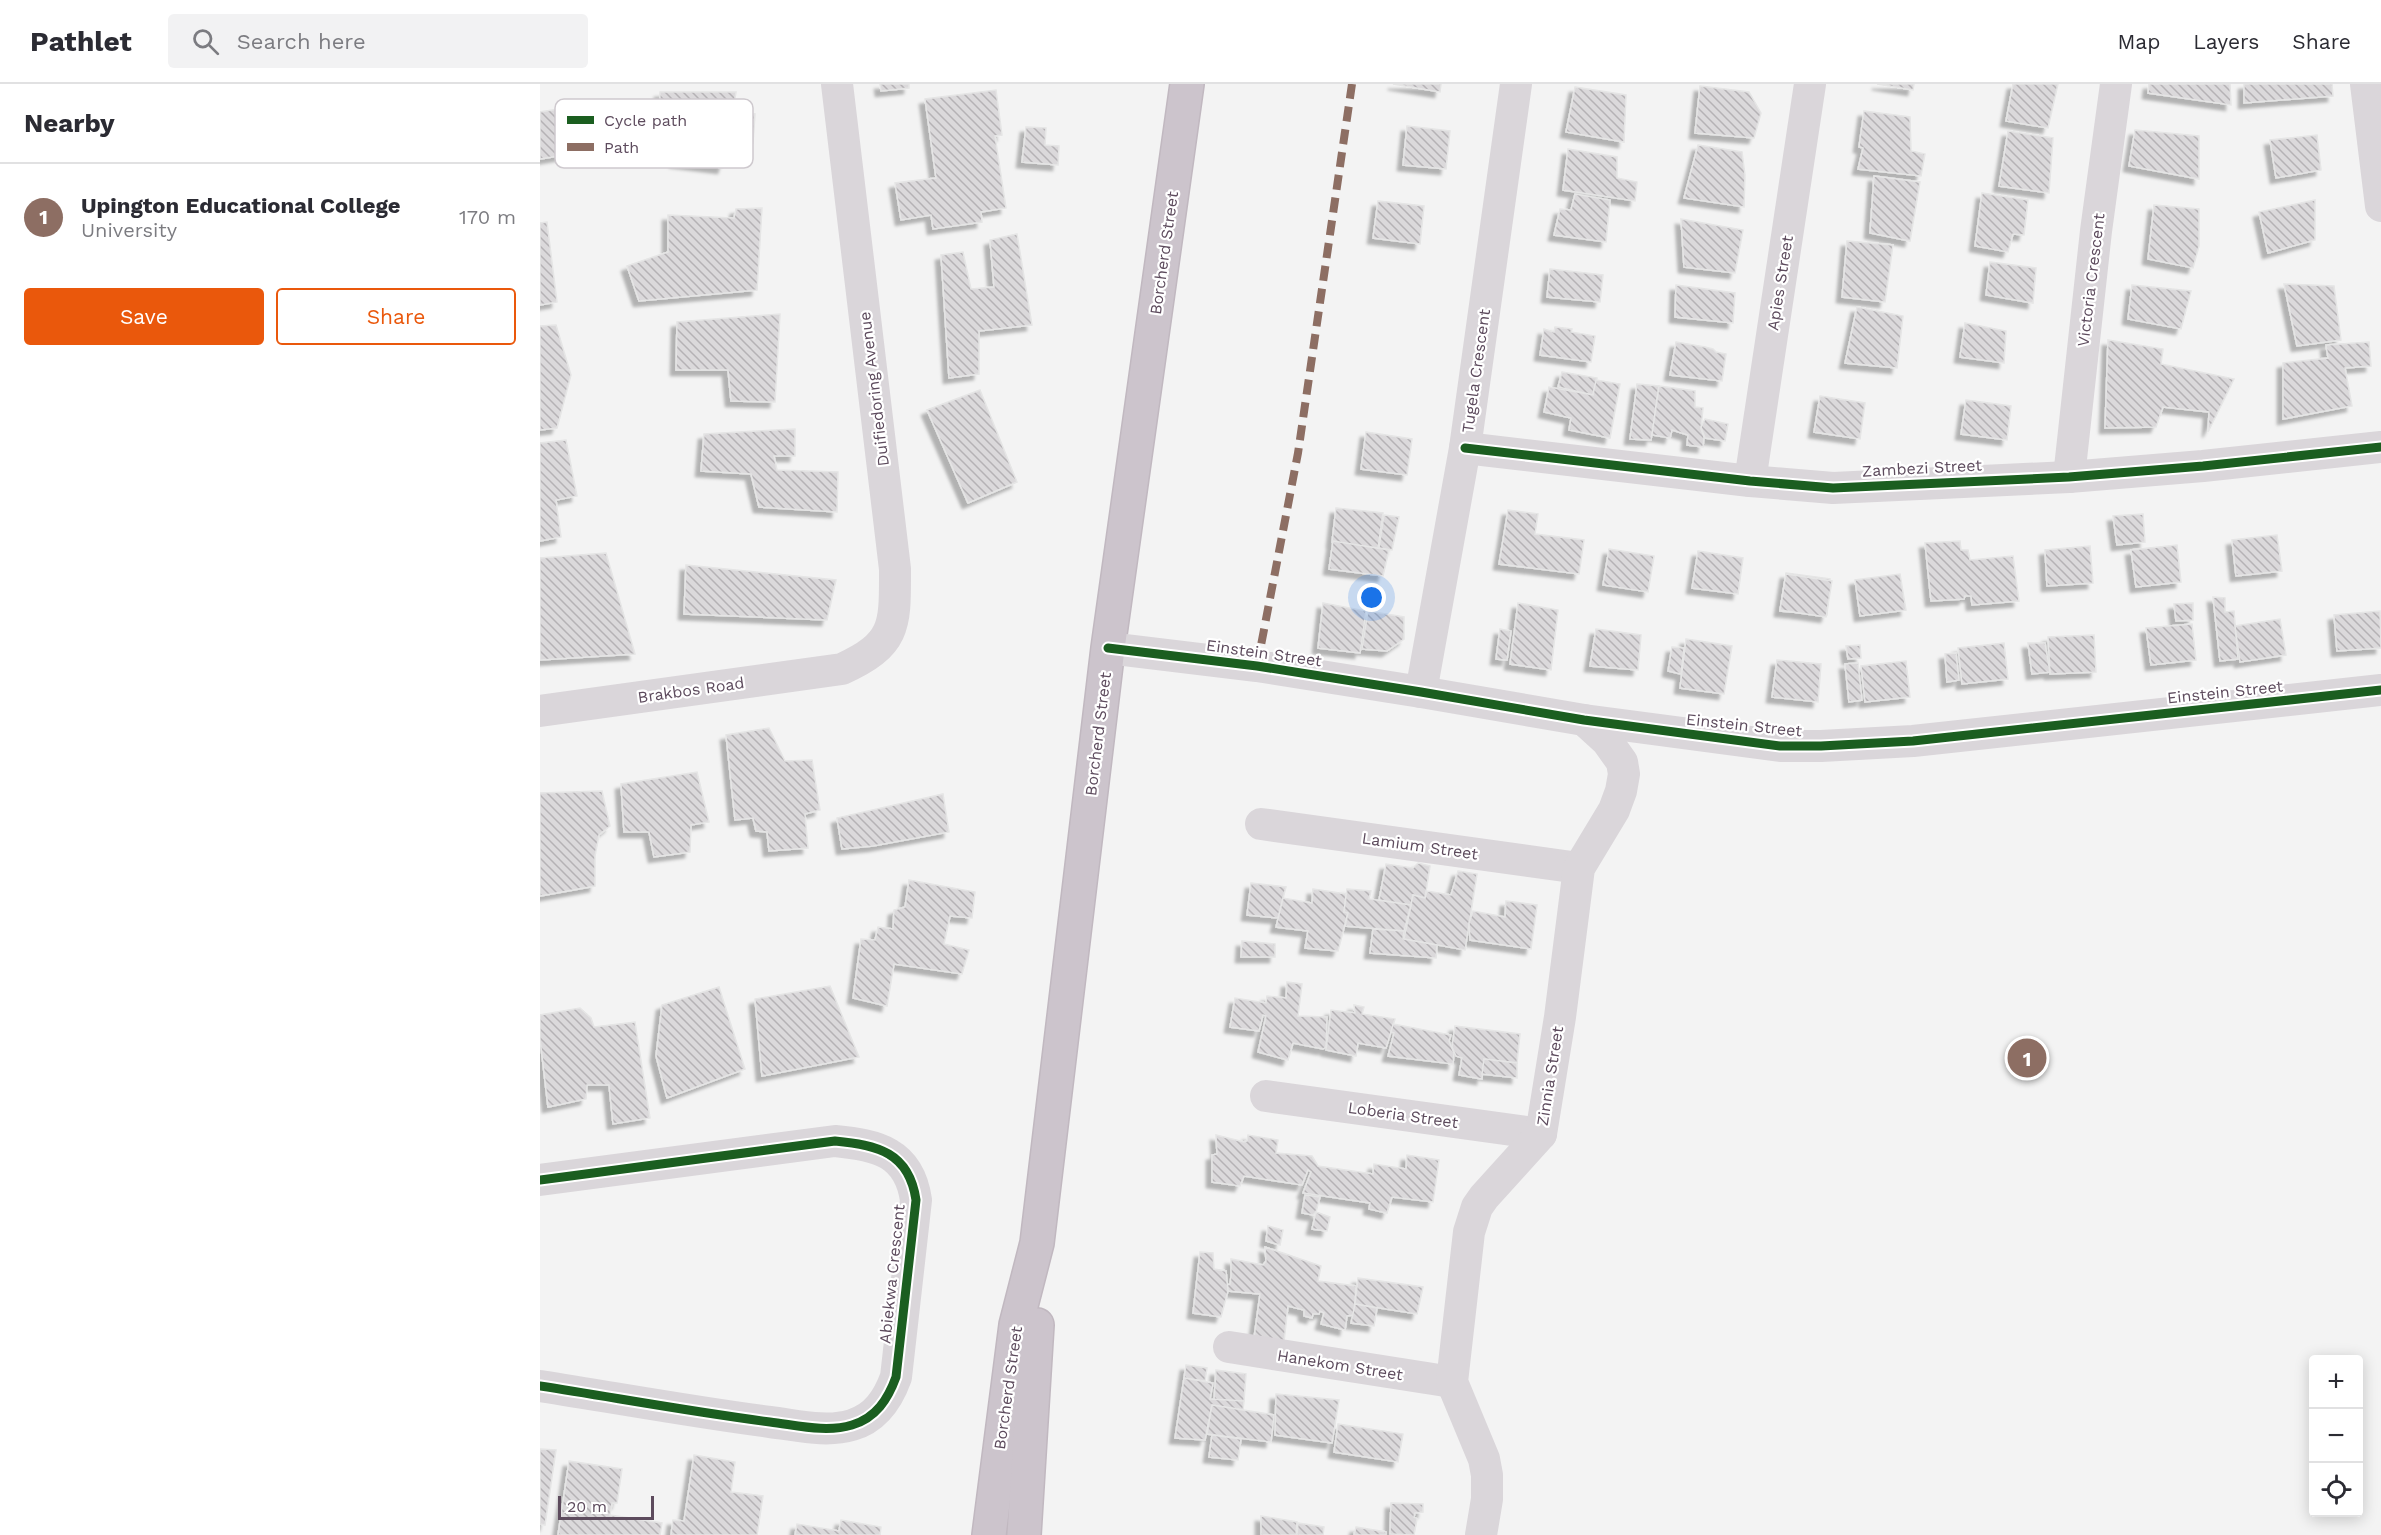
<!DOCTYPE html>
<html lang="en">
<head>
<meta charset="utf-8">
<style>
	:root { --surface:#fff; --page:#f2f2f3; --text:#2b2b33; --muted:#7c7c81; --line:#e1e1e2; --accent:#ea580c }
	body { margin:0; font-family:"Work Sans",sans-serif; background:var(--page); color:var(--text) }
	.controls { position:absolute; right:18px; bottom:18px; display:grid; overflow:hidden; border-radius:6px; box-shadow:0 3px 15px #0003 }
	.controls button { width:54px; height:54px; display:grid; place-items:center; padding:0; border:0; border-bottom:2px solid var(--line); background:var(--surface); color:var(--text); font:30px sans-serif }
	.scale { position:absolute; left:18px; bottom:15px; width:96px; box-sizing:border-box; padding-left:6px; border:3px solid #5d4b5d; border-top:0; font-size:16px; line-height:21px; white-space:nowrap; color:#5d4b5d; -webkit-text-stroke:4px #fff; paint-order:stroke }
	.you { position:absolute; left:832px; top:514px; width:21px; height:21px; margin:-15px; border:4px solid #fff; border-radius:50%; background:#1a73e8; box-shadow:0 0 0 9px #1a73e833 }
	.badge { display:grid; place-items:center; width:39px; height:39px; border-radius:50%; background:var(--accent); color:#fff; font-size:20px; font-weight:700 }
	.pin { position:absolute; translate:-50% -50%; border:3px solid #fff; box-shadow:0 2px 6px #0006 }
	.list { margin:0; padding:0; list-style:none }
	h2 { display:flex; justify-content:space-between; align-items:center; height:78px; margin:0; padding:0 24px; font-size:26px }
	h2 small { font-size:20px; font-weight:400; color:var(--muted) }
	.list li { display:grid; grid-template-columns:39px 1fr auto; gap:18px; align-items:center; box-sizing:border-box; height:108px; padding:0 24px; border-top:2px solid var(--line) }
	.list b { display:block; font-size:22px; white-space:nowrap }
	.list p { margin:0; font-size:20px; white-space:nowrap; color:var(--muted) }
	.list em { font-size:20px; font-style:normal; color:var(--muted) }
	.actions { display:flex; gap:12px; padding:18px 24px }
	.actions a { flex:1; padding:14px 0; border:2px solid var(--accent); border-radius:6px; text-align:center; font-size:21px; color:var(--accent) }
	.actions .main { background:var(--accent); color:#fff }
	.icon { flex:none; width:33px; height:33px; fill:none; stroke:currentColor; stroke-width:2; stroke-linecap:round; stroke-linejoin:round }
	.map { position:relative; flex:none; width:1841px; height:1451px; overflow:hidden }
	header { display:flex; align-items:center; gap:36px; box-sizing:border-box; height:84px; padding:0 30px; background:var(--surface); border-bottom:2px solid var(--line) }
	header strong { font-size:28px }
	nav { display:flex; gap:33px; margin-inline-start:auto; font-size:21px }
	.search { width:420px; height:54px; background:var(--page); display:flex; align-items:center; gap:15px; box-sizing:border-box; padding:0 21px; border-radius:6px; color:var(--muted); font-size:22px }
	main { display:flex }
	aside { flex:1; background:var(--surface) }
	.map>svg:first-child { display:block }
	.building { fill:url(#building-back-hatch); stroke:#e5e5e5; stroke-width:1.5; filter:url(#shadow) }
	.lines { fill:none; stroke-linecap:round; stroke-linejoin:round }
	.highway-casing { stroke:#c1b8c0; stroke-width:36 }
	.street { stroke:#dad6da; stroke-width:32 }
	.highway { stroke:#ccc4cc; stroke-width:33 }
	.quiet { stroke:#8d6e63; stroke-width:8; stroke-dasharray:15 8; stroke-linecap:butt }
	.cycleway-casing { stroke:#fff; stroke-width:13 }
	.cycleway { stroke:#1b5e20; stroke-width:9 }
	.labels { text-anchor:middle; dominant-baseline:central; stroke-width:4.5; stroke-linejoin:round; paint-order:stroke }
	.street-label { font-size:16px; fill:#5d4b5d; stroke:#fff }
	.key { fill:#fff; stroke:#cec9ce; stroke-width:1.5 }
	.key-label { font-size:16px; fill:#5d4b5d }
</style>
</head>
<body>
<header>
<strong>Pathlet</strong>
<div class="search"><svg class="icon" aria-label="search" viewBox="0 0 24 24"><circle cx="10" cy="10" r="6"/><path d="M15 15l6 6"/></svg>Search here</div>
<nav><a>Map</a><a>Layers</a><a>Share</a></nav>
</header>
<main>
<aside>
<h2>Nearby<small></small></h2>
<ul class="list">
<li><span class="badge" style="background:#8d6e63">1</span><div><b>Upington Educational College</b><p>University</p></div><em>170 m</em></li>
</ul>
<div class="actions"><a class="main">Save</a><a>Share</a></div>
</aside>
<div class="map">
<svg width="1841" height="1451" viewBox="0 0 1841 1451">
	<defs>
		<pattern id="building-back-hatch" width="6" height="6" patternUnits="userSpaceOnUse" patternTransform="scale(1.5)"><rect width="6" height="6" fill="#dbd9db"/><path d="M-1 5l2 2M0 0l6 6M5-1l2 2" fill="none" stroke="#b5b2b5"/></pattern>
		<filter id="shadow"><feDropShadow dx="-5.5" dy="5.5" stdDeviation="1.5" flood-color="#0004"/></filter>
	</defs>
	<rect width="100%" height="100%" fill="#f3f3f3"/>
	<g class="building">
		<polygon points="340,0 369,0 369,4 341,7"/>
		<polygon points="853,0 901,0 900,8"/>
		<polygon points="1337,0 1374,0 1373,6"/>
		<polygon points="1473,0 1518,0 1508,44 1466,37"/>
		<polygon points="1609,0 1690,0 1691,21 1608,9"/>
		<polygon points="1704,0 1792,0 1793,12 1704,19"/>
		<polygon points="1160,2 1209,8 1221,29 1214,54 1155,49"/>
		<polygon points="1035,3 1086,11 1084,58 1026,48"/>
		<polygon points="456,6 462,51 455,52 466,124 441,128 442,138 393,145 391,131 361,136 355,99 396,94 385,15"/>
		<polygon points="120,8 196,8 193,28 215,30 213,59 191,58 183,84 135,78 135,51 119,45"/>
		<polygon points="31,23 42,68 0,75 0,28"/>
		<polygon points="1324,27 1370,33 1371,67 1385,70 1381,92 1318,85 1323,64 1319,63"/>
		<polygon points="867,42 910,47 906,85 863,81"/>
		<polygon points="486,43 506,44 505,61 519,62 518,81 482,78"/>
		<polygon points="1595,46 1659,52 1659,95 1589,82"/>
		<polygon points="1468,47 1513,54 1509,109 1459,102"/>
		<polygon points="1777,51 1781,86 1736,94 1730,56"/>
		<polygon points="1158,61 1202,68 1205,91 1204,123 1144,114"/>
		<polygon points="1028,65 1077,73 1077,94 1097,98 1095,117 1023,106"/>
		<polygon points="1334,92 1380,98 1370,157 1330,149"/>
		<polygon points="1442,109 1488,116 1484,151 1473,150 1468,168 1435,162"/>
		<polygon points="1035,110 1070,116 1066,158 1014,151 1020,125 1031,126"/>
		<polygon points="1775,116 1775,156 1728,169 1719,128"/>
		<polygon points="838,117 884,122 880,160 833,154"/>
		<polygon points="1614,121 1659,125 1659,162 1653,184 1608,175"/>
		<polygon points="222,124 217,206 99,217 87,182 128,168 128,131 194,134 196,125"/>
		<polygon points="1141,135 1203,146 1195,189 1144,183"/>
		<polygon points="7,138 17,218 0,221 0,139"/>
		<polygon points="477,150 492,241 439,247 439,290 409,294 401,171 423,168 431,205 454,203 450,156"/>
		<polygon points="1307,157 1353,161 1345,218 1302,213"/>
		<polygon points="1450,178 1496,184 1493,219 1446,211"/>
		<polygon points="1010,185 1063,191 1060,218 1007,213"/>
		<polygon points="1744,200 1794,202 1801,256 1757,262"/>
		<polygon points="1136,201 1195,209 1193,239 1135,233"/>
		<polygon points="1592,201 1651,207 1641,245 1588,235"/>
		<polygon points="1317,223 1363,232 1357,284 1305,279"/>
		<polygon points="240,230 235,318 191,317 188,286 136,286 137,238"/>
		<polygon points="1425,239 1466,247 1464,279 1420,273"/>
		<polygon points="16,241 31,291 17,344 0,346 0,242"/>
		<polygon points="1015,243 1032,245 1031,248 1055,252 1051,278 1000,271 1004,245 1014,248"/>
		<polygon points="1568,256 1623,265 1621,280 1694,295 1668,348 1669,328 1623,323 1616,343 1565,344"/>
		<polygon points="1136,258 1165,263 1173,265 1176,268 1186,270 1182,297 1130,291"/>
		<polygon points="1829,258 1831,282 1805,284 1812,322 1743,335 1743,279 1788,274 1786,261"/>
		<polygon points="1022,288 1057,294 1053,311 1018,303"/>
		<polygon points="1056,296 1080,300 1070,354 1029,346 1031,334 1004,328 1009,303 1053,311"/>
		<polygon points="1097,300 1119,302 1111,356 1090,355"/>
		<polygon points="1119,302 1155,307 1155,323 1163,324 1161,345 1164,353 1163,363 1147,361 1148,351 1132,346 1130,354 1112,351"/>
		<polygon points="440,306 477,398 428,419 387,326"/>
		<polygon points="1280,312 1325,319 1320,355 1274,348"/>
		<polygon points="1426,316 1471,322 1467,356 1421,350"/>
		<polygon points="1165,335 1188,340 1185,357 1165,354 1161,343"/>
		<polygon points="255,345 255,372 234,372 237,386 298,388 297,428 219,423 211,390 161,387 164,350"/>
		<polygon points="826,348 872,355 867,391 821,385"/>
		<polygon points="26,356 37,412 16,416 21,453 0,457 0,359"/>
		<polygon points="796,424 843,429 838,464 792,458"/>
		<polygon points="968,426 998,430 995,450 1044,456 1039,490 959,480"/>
		<polygon points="1603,430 1605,458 1577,461 1573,432"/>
		<polygon points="844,431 859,433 852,466 839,464"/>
		<polygon points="1737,451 1742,487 1696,492 1692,456"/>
		<polygon points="793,457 849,466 843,492 789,485"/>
		<polygon points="1420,457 1421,466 1428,466 1430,476 1473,472 1479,517 1432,521 1431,512 1425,512 1424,515 1391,517 1385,459"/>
		<polygon points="1637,461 1641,498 1596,503 1591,466"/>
		<polygon points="1550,462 1553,499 1507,502 1505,466"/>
		<polygon points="1069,465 1114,472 1108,508 1063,501"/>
		<polygon points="1158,467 1203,474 1198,510 1152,504"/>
		<polygon points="66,469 95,570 0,576 0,474"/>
		<polygon points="146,481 296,496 287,536 144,530"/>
		<polygon points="1246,489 1290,495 1287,531 1240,527"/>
		<polygon points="1246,490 1292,497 1286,533 1240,526"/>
		<polygon points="1360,490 1366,526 1320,532 1315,496"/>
		<polygon points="1673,513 1685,514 1685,528 1694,527 1698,575 1680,577"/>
		<polygon points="783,519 826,527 820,569 778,564"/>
		<polygon points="978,519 1018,526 1011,586 970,580"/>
		<polygon points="1653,519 1653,536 1636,537 1634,520"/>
		<polygon points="828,527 864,533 864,555 847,567 822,565"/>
		<polygon points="1840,527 1841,564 1797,567 1794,531"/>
		<polygon points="1740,535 1746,571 1700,578 1695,542"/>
		<polygon points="1652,540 1656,576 1611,581 1606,544"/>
		<polygon points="960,545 971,547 967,576 956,575"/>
		<polygon points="1056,545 1101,551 1098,586 1050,582"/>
		<polygon points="1554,551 1556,588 1510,590 1508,553"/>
		<polygon points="1146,555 1192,562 1184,610 1140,604"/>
		<polygon points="1464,559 1468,595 1422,600 1418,564"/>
		<polygon points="1488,559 1505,559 1510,588 1492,590"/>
		<polygon points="1320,561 1321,574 1308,575 1306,562"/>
		<polygon points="1132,563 1144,564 1141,590 1128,587"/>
		<polygon points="1416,569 1419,596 1407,598 1405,570"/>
		<polygon points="1237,576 1281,580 1278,618 1232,613"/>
		<polygon points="1366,577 1370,613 1325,618 1321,582"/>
		<polygon points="1318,579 1322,616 1309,618 1305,580"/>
		<polygon points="229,644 245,677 272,676 280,726 265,730 268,764 229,767 227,748 216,747 213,734 195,736 186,651"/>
		<polygon points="157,688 169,738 151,741 150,768 114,773 109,748 84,748 81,700"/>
		<polygon points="62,707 70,742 59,751 55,772 55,802 0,812 0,709"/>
		<polygon points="403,710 409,748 333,762 302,765 297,734"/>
		<polygon points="878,779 890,782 885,814 873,811 871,821 839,816 846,780 873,784"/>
		<polygon points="918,787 937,790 925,866 864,855 873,811 885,814 887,807 911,811"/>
		<polygon points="369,796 435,808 432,834 410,832 404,860 429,866 422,890 354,880 347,922 313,914 321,855 335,856 338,843 353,845 354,826 365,823"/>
		<polygon points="711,799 746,803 738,834 707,831"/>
		<polygon points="773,805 806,810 804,828 808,829 798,867 765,864 768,847 736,843 743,814 772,819"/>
		<polygon points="807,805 831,807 829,815 871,821 864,847 805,842 808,829 804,828"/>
		<polygon points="966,817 997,821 991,865 930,856 929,839 933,827 965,833"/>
		<polygon points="833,845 864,847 863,855 897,861 896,874 830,869"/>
		<polygon points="702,857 735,860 735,873 701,873"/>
		<polygon points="747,898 762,900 758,932 787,933 786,963 783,965 753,959 748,976 718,968 726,932 723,931 719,947 690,943 695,914 726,919 727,912 746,914"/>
		<polygon points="290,902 319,973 222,992 215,915"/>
		<polygon points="179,903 205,985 127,1014 116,972 122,921"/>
		<polygon points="814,921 824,923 822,930 855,935 846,964 818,959 816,972 786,966 791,926 815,929"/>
		<polygon points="40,924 51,934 54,943 95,938 110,1034 73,1040 69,1001 47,1001 46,1015 8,1023 0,955 0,931"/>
		<polygon points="853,940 911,951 909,957 914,969 913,980 848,972 854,949 851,948"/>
		<polygon points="915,942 980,950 977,979 944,975 942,995 919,991 922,974 916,972 912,963"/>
		<polygon points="944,975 977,979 977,994 942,990"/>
		<polygon points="676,1051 704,1058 707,1057 708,1051 738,1056 736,1069 772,1072 778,1082 833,1090 834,1080 866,1085 867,1071 899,1076 893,1118 852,1113 847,1129 829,1125 830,1119 763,1109 771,1088 768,1086 762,1101 704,1092 700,1102 672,1098 672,1071 677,1070"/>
		<polygon points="765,1111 780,1113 776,1128 773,1131 762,1129"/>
		<polygon points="776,1128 790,1133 787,1147 772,1145"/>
		<polygon points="728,1142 743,1146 740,1161 726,1157"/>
		<polygon points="725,1163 781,1182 778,1197 816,1202 814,1231 807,1232 805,1246 781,1240 784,1229 780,1227 779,1230 773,1230 772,1234 764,1232 764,1226 748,1222 744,1258 714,1254 720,1210 688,1207 687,1201 690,1200 691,1192 691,1175 723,1181 726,1177"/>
		<polygon points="660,1168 673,1169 674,1185 686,1187 688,1207 681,1233 653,1229"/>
		<polygon points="818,1194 883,1203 877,1230 815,1220"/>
		<polygon points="815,1220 837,1224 834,1242 811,1239"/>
		<polygon points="646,1281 667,1284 665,1297 644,1294"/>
		<polygon points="676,1286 706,1290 704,1317 674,1316"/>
		<polygon points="644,1294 673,1299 670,1315 704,1317 703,1326 672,1321 665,1356 635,1354"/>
		<polygon points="736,1310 799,1316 792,1359 735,1351"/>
		<polygon points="672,1321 734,1331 731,1358 667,1350"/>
		<polygon points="798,1340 863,1350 858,1378 794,1368"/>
		<polygon points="672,1351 701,1355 698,1376 669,1373"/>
		<polygon points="0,1365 16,1366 5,1441 0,1440"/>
		<polygon points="154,1371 195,1378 191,1408 223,1412 217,1451 131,1451 133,1436 144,1437"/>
		<polygon points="29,1377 82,1385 77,1419 72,1419 70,1431 122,1439 120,1451 18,1451"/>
		<polygon points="851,1419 883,1420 883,1428 875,1429 874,1433 877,1435 874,1451 850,1450"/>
		<polygon points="721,1432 757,1438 756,1451 721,1451"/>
		<polygon points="301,1436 341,1443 340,1451 255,1451 257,1440 299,1447"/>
		<polygon points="758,1439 784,1443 783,1451 757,1451"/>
		<polygon points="816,1443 846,1448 846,1451 814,1451"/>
	</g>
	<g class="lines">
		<defs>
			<g id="highway">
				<polyline points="449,1451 476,1241 497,1159 568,564 647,0"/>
				<polyline points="484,1451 497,1241"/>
			</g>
		</defs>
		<use href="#highway" class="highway-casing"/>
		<g class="street">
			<polyline points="1826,0 1841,122"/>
			<polyline points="925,364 1210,397 1293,404 1529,393 1663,382 1841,363"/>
			<polyline points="1529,393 1556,147 1576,0"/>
			<polyline points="1210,397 1270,0"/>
			<polyline points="568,564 717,582 881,608 1044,636 1240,662 1281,662 1373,657 1841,606"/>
			<polyline points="881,608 925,364 976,0"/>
			<path d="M0 627 302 585C357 560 355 541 355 485L297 0"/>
			<polyline points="721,740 1039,784"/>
			<polyline points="726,1012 1001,1050"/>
			<path d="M0 1096 295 1057C337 1061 369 1068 376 1116L356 1293C348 1315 336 1334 312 1341 286 1349 256 1341 230 1338 153 1328 77 1314 0 1302"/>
			<polyline points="689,1263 912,1298"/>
			<polyline points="941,1451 947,1415 947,1391 944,1375 912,1298 929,1148 937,1123 944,1113 1001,1050 1020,933 1039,784 1074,726 1081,707 1084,690 1082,678 1067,657 1044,636"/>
		</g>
		<use href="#highway" class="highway"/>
		<polyline class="quiet" points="717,582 758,369 812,0"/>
		<defs>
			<g id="cycleway">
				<polyline points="925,364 1210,397 1293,404 1529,393 1663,382 1841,363"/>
				<polyline points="568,564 717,582 881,608 1044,636 1240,662 1281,662 1373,657 1841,606"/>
				<path d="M0 1096 295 1057C337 1061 369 1068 376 1116L356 1293C348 1315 336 1334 312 1341 286 1349 256 1341 230 1338 153 1328 77 1314 0 1302"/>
			</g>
		</defs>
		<use href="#cycleway" class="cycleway-casing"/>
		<use href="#cycleway" class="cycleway"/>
	</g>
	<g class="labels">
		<g class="street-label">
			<text transform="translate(624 169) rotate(-82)">Borcherd Street</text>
			<text transform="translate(1551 196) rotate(-83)">Victoria Crescent</text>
			<text transform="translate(1240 199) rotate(-81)">Apies Street</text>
			<text transform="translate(936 287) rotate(-82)">Tugela Crescent</text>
			<text transform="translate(334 305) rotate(-97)">Duifiedoring Avenue</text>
			<text transform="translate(1382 384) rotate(-3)">Zambezi Street</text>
			<text transform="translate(724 569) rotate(8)">Einstein Street</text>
			<text transform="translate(151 606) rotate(-8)">Brakbos Road</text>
			<text transform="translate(1685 608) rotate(-6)">Einstein Street</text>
			<text transform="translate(1204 641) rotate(6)">Einstein Street</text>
			<text transform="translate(558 650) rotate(-83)">Borcherd Street</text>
			<text transform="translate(880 762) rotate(8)">Lamium Street</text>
			<text transform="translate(1010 992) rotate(-81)">Zinnia Street</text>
			<text transform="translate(863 1031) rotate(8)">Loberia Street</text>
			<text transform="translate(352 1190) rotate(-84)">Abiekwa Crescent</text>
			<text transform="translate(800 1281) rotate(9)">Hanekom Street</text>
			<text transform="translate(468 1304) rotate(-82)">Borcherd Street</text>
		</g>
	</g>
	<rect x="15" y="15" width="198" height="69" rx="9" class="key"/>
	<rect x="27" y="32" width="27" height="8" fill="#1b5e20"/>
	<rect x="27" y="59" width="27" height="8" fill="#8d6e63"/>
	<g class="key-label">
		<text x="64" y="42">Cycle path</text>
		<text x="64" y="69">Path</text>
	</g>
</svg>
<div class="controls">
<button>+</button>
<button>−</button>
<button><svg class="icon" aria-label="locate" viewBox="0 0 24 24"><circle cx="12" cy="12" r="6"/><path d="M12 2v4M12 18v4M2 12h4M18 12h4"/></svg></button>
</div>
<div class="scale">20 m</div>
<div class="you"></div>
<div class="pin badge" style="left:1487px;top:974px;background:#8d6e63">1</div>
</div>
</main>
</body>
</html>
